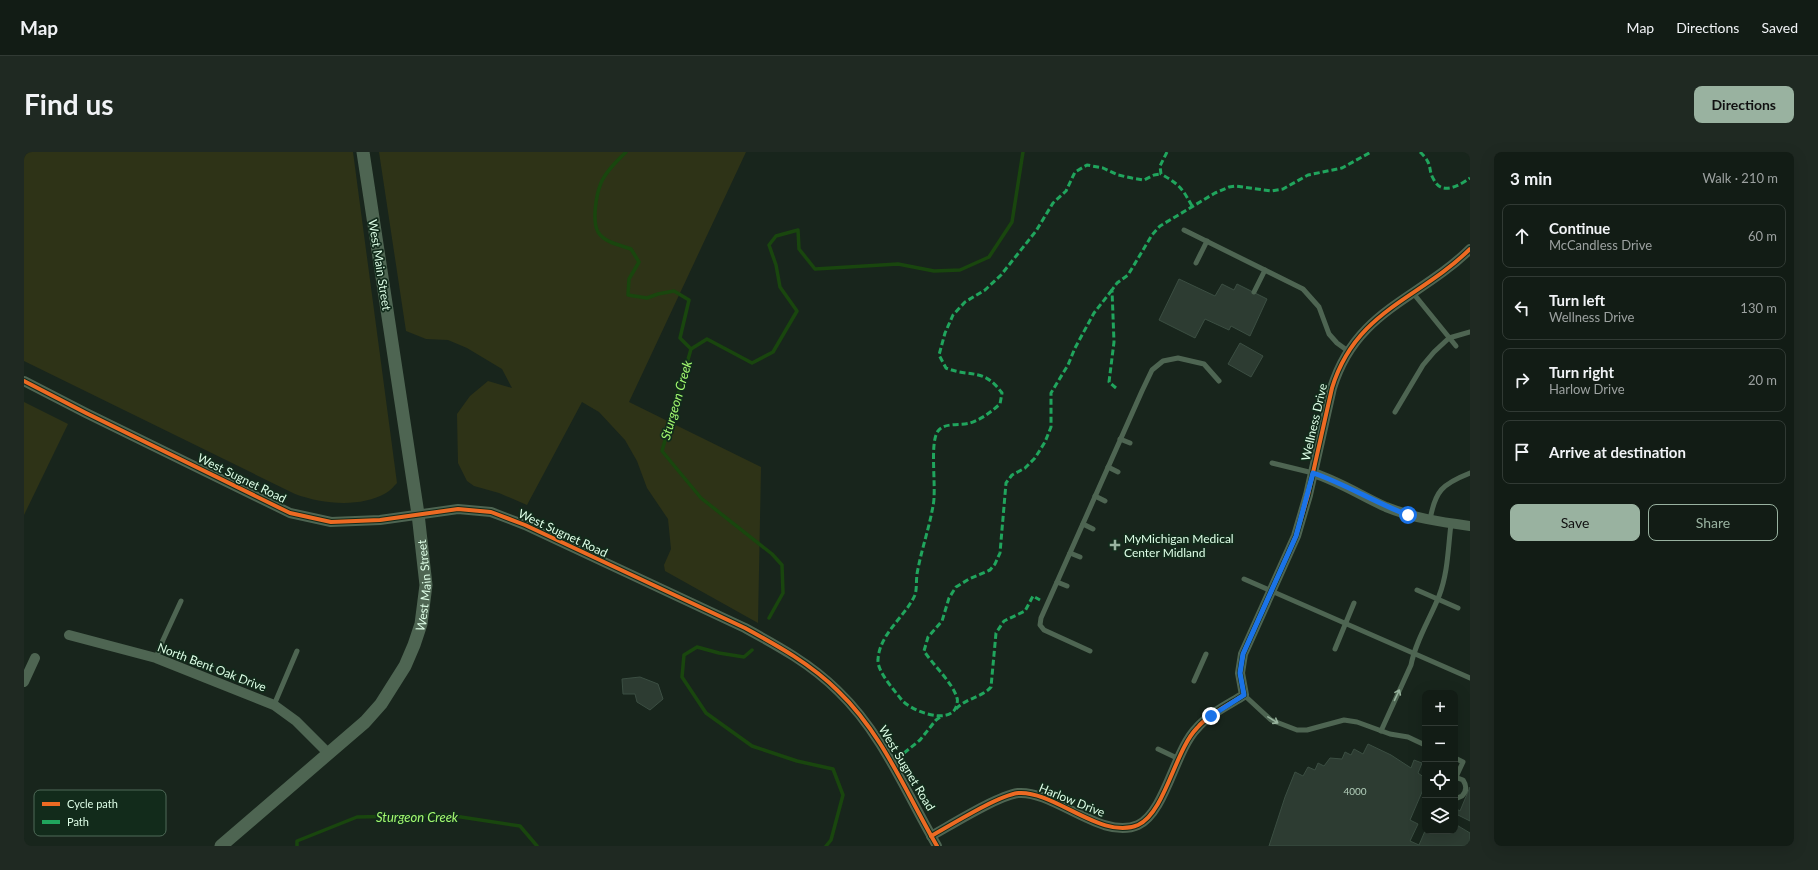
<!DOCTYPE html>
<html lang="en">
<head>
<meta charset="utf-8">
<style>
	:root { --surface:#121c15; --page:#1f2922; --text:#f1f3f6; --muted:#9ca1a0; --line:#313a34; --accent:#99b2a0 }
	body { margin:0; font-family:Lato,sans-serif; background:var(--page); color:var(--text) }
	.controls { position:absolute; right:12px; bottom:12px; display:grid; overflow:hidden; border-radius:8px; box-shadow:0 4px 16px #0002 }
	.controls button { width:36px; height:36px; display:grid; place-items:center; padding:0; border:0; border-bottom:1px solid var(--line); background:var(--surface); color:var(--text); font:20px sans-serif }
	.stop { position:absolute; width:12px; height:12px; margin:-9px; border:3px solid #1a73e8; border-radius:50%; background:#fff }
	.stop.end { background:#1a73e8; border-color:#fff; box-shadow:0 1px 4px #0008 }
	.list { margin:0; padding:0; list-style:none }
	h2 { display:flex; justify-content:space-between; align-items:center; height:52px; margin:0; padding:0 16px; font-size:17px }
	h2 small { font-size:13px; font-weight:400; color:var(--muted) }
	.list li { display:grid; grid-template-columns:26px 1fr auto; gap:12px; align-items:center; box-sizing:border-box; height:64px; margin:0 8px 8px; padding:0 8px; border:1px solid var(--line); border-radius:8px }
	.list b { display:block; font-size:15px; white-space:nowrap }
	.list p { margin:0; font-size:13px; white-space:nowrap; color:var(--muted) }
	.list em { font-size:13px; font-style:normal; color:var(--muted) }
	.actions { display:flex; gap:8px; padding:12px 16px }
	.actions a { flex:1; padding:9px 0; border:1px solid var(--accent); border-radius:8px; text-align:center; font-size:14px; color:var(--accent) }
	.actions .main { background:var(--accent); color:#111 }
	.icon { flex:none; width:22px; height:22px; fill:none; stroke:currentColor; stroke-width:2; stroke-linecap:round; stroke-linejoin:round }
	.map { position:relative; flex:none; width:1446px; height:694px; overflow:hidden; border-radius:8px }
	header { display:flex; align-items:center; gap:24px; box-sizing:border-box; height:56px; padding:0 20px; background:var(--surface); border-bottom:1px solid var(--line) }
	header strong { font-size:19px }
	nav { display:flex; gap:22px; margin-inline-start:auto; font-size:14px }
	.intro { display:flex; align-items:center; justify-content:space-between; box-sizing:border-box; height:96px; padding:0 24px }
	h1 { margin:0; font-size:28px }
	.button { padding:10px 18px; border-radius:8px; background:var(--accent); color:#111; font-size:14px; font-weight:700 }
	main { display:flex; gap:24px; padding:0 24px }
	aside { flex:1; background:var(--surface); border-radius:8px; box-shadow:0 4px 16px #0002 }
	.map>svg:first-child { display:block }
	.green { fill:#2e3317 }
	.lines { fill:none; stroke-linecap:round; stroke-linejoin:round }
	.stream { stroke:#19460e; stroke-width:3.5 }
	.building { fill:#2d3c32; stroke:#3b4e42 }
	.service { stroke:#4e6552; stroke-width:5 }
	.minor { stroke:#4e6552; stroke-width:10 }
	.tertiary { stroke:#4e6552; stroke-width:13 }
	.quiet { stroke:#20a55d; stroke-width:3; stroke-dasharray:6 3; stroke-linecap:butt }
	.cycleway-casing { stroke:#122b1b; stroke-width:6 }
	.cycleway { stroke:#ed6a23; stroke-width:4 }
	.oneway { stroke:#96b29c }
	.route { stroke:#1a73e8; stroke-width:5 }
	.poi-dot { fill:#99b2a0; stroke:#122b1b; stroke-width:1.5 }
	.labels { text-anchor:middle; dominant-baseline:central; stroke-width:3.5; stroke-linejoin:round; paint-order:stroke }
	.number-label { font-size:10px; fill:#b2ceba }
	.street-label { font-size:12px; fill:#defee7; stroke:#122b1b }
	.poi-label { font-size:12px; fill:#defee7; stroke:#122b1b; text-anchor:start }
	.water-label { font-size:13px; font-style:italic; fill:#a3f970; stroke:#122b1b }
	.key { fill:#122b1b; stroke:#4f6a58; stroke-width:1 }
	.key-label { font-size:11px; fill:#defee7 }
</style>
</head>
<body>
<header>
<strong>Map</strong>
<nav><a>Map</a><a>Directions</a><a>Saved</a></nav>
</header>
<div class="intro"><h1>Find us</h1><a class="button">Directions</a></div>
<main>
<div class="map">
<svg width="1446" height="694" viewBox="0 0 1446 694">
	<rect width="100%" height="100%" fill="#18251c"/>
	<g class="green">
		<path d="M0 0H329L373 331C370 334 366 339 362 341 336 356 298 352 271 342L0 209Z"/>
		<polygon points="355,0 722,0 605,250 737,315 734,471 641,419 640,413 647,397 644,367 623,336 613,309 601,288 575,260 558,250 503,353 475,341 450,334 443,329 434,311 433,262 446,244 464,229 488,236 478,217 443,196 424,188 402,187 382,179"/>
		<polygon points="0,250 44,272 0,363"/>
	</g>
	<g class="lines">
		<g class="stream">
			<path d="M602 0C593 9 582 19 577 31 572 43 568 69 574 80 581 91 596 93 607 97L615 110 605 127 604 143 623 146 634 142 650 139 665 148 656 186 667 197"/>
			<polyline points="745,466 759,441 758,413 748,402 677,346 638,299 667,197 683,187 728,211 749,200 773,159 756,135 752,113 745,93 752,84 774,78 775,97 791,117 874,112 910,119 936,118 965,105 988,70 999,0"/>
			<polyline points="728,498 720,505 695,501 673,495 660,503 658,525 682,561 728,594 773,609 809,617 819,643 807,688 802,694"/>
			<polyline points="273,694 273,689 333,665 424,663 496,674 513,694"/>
		</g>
	</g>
	<g class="building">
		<polygon points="1155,127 1191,144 1198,132 1210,138 1213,132 1243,147 1226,184 1207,174 1205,178 1181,167 1171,186 1135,168"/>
		<polygon points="1216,191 1239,204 1227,225 1204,212"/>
		<polygon points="616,525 634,532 639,547 626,558 613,550 611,542 599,542 598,527"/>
		<polygon points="1344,592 1367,603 1387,616 1390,608 1398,611 1394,621 1401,626 1401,633 1386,668 1394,672 1386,689 1395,693 1401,679 1431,679 1431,672 1446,681 1446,694 1245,694 1261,645 1271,620 1279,624 1284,615 1291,618 1294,611 1300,614 1306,606 1318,607 1321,600 1327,603 1330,597 1339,602"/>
		<polygon points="1446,635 1446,669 1432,662 1431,664 1431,656 1436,659"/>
	</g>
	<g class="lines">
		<g class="service">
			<polyline points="1160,78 1279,137 1295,155 1305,182 1313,191 1324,199"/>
			<polyline points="1172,111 1183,89"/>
			<polyline points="1230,140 1241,118"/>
			<polyline points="1389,141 1432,194"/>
			<polyline points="1371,260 1399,213 1410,200 1425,186 1446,180"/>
			<polyline points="1096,287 1106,291"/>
			<polyline points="1248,311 1289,321"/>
			<polyline points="1084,315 1094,320"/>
			<polyline points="1071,344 1081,349"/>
			<path d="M1406 368C1411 339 1418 332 1446 321"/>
			<polyline points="1059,372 1069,377"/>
			<polyline points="1046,401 1056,405"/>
			<polyline points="1220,427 1446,526"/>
			<polyline points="1033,430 1043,434"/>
			<polyline points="1393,438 1434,456"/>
			<polyline points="1311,497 1330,451"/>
			<polyline points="1066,499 1020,478 1016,473 1017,466 1118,239 1128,218 1139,209 1154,206 1180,212 1195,229"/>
			<polyline points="132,506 139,488 157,449"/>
			<polyline points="1170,529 1182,502"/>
			<polyline points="1220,543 1247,568 1273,578 1283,578 1320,568 1333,570 1366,582 1384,585 1401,593"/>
			<polyline points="250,553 273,499"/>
			<path d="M1357 579 1387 513C1392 488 1406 467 1415 444 1424 421 1424 396 1427 372"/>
			<polyline points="1134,597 1155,607"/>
			<polyline points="1431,606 1439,610 1432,625"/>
			<path d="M1431 625 1439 628C1443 634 1443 639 1438 644L1431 647"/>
		</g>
		<g class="minor">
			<path d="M0 229 62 261 266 361 307 370 356 368 434 357 467 360 501 373 721 476C754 494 787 512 814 539 859 582 882 641 913 694"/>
			<path d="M1289 321C1317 330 1337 344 1362 355 1389 366 1417 370 1446 374"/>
			<polyline points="45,483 132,506 250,553 272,569 304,601"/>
			<polyline points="0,530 11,506"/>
			<path d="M907 684C927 673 973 644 994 641 1030 638 1078 689 1114 673 1141 661 1151 598 1173 576 1185 562 1204 553 1220 543L1216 521 1219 502 1272 384 1284 343 1308 236C1332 158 1394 148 1446 97"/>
		</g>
		<path class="tertiary" id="s1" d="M197 694 341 570 357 552 381 514 390 493 397 472 402 433 394 362 339 0"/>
		<g class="quiet">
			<path d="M1143 0 1136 14 1137 22C1156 33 1158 36 1168 54"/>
			<path d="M1396 0C1410 13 1403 17 1410 28 1418 44 1436 33 1446 26"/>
			<path d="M1088 138 1070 161 1051 196 1044 213 1027 241V275L1021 290 1011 306 1001 316 988 323 982 331 976 401 971 412 966 418 945 427 932 435 925 446 918 469 904 485 900 499C909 513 929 531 933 546 934 548 933 552 932 555 925 574 885 558 877 547 870 538 853 519 854 508 855 482 881 465 891 443 893 437 892 429 893 422 897 399 905 377 909 354 913 337 905 291 914 279 921 270 936 274 946 271 958 267 967 260 976 252L978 241C959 215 947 226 922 216L915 203 921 181 929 163 941 150 961 138 977 123 1012 79 1029 51 1042 39 1051 20 1063 13 1079 16 1094 23 1108 26 1120 28 1130 23 1137 22"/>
			<polyline points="1092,236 1085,230 1090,190 1088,138 1093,131 1104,123 1128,83 1136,74 1191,41 1205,35 1212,34 1247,39 1259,37 1284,23 1318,16 1347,0"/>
			<path d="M932 557C942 546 959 545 967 535L972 481 980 469 1001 459 1009 444 1016 448"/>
			<polyline points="880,601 896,588 912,568 918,564"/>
		</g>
		<defs>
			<g id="cycleway">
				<path d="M0 229 62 261 266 361 307 370 356 368 434 357 467 360 501 373 721 476C754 494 787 512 814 539 859 582 882 641 913 694"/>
				<path d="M907 684C927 673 973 644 994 641 1030 638 1078 689 1114 673 1141 661 1151 598 1173 576 1185 562 1204 553 1220 543L1216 521 1219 502 1272 384 1284 343 1308 236C1332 158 1394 148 1446 97"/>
			</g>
		</defs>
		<use href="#cycleway" class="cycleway-casing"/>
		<use href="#cycleway" class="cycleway"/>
	</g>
	<defs><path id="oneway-shaft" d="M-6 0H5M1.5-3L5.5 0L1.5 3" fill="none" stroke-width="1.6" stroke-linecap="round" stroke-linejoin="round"/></defs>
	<g class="oneway">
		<use href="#oneway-shaft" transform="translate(1373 543) rotate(-65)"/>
		<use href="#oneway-shaft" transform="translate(1249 568) rotate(31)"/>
	</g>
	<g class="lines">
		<path class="route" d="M1187 564 1220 543 1216 521 1219 502 1272 384 1289 321C1322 332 1351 351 1384 363"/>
	</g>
	<path class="poi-dot" d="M1089 387h4v4h4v4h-4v4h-4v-4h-4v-4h4z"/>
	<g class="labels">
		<g class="number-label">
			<text x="1331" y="639">4000</text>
		</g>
		<g class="street-label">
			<text transform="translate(356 113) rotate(81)">West Main Street</text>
			<text transform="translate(1290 270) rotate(-77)">Wellness Drive</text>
			<text transform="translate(218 326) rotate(26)">West Sugnet Road</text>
			<text transform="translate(539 381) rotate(25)">West Sugnet Road</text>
			<text stroke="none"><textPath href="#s1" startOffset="343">West Main Street</textPath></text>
			<text transform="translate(188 515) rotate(21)">North Bent Oak Drive</text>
			<text transform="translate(883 616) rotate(59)">West Sugnet Road</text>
			<text transform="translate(1048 648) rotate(22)">Harlow Drive</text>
		</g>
		<g class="poi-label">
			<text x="1100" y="386">MyMichigan Medical<tspan x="1100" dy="14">Center Midland</tspan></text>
		</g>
		<g class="water-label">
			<text transform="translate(652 248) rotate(-74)">Sturgeon Creek</text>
			<text x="393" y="665">Sturgeon Creek</text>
		</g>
	</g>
	<rect x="10" y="638" width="132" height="46" rx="6" class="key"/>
	<rect x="18" y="650" width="18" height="4" fill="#ed6a23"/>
	<rect x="18" y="668" width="18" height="4" fill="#20a55d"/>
	<g class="key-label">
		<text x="43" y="656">Cycle path</text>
		<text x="43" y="674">Path</text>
	</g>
</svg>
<div class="controls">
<button>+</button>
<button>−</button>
<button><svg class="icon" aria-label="locate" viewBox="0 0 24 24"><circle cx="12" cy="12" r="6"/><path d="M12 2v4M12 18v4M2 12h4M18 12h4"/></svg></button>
<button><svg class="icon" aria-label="layers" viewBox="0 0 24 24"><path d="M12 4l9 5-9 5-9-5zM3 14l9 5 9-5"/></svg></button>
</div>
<div class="stop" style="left:1384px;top:363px"></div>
<div class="stop end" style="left:1187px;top:564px"></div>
</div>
<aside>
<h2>3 min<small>Walk · 210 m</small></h2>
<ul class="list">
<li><svg class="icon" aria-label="ahead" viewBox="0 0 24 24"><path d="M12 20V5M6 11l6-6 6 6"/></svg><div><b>Continue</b><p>McCandless Drive</p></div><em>60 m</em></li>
<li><svg class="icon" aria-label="left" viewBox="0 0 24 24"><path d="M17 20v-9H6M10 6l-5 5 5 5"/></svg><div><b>Turn left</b><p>Wellness Drive</p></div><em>130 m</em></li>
<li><svg class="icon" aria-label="right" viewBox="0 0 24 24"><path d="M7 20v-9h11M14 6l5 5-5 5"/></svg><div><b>Turn right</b><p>Harlow Drive</p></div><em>20 m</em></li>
<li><svg class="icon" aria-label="arrive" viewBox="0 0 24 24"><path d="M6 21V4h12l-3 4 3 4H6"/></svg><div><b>Arrive at destination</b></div></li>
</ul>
<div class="actions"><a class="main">Save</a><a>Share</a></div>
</aside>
</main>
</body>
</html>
